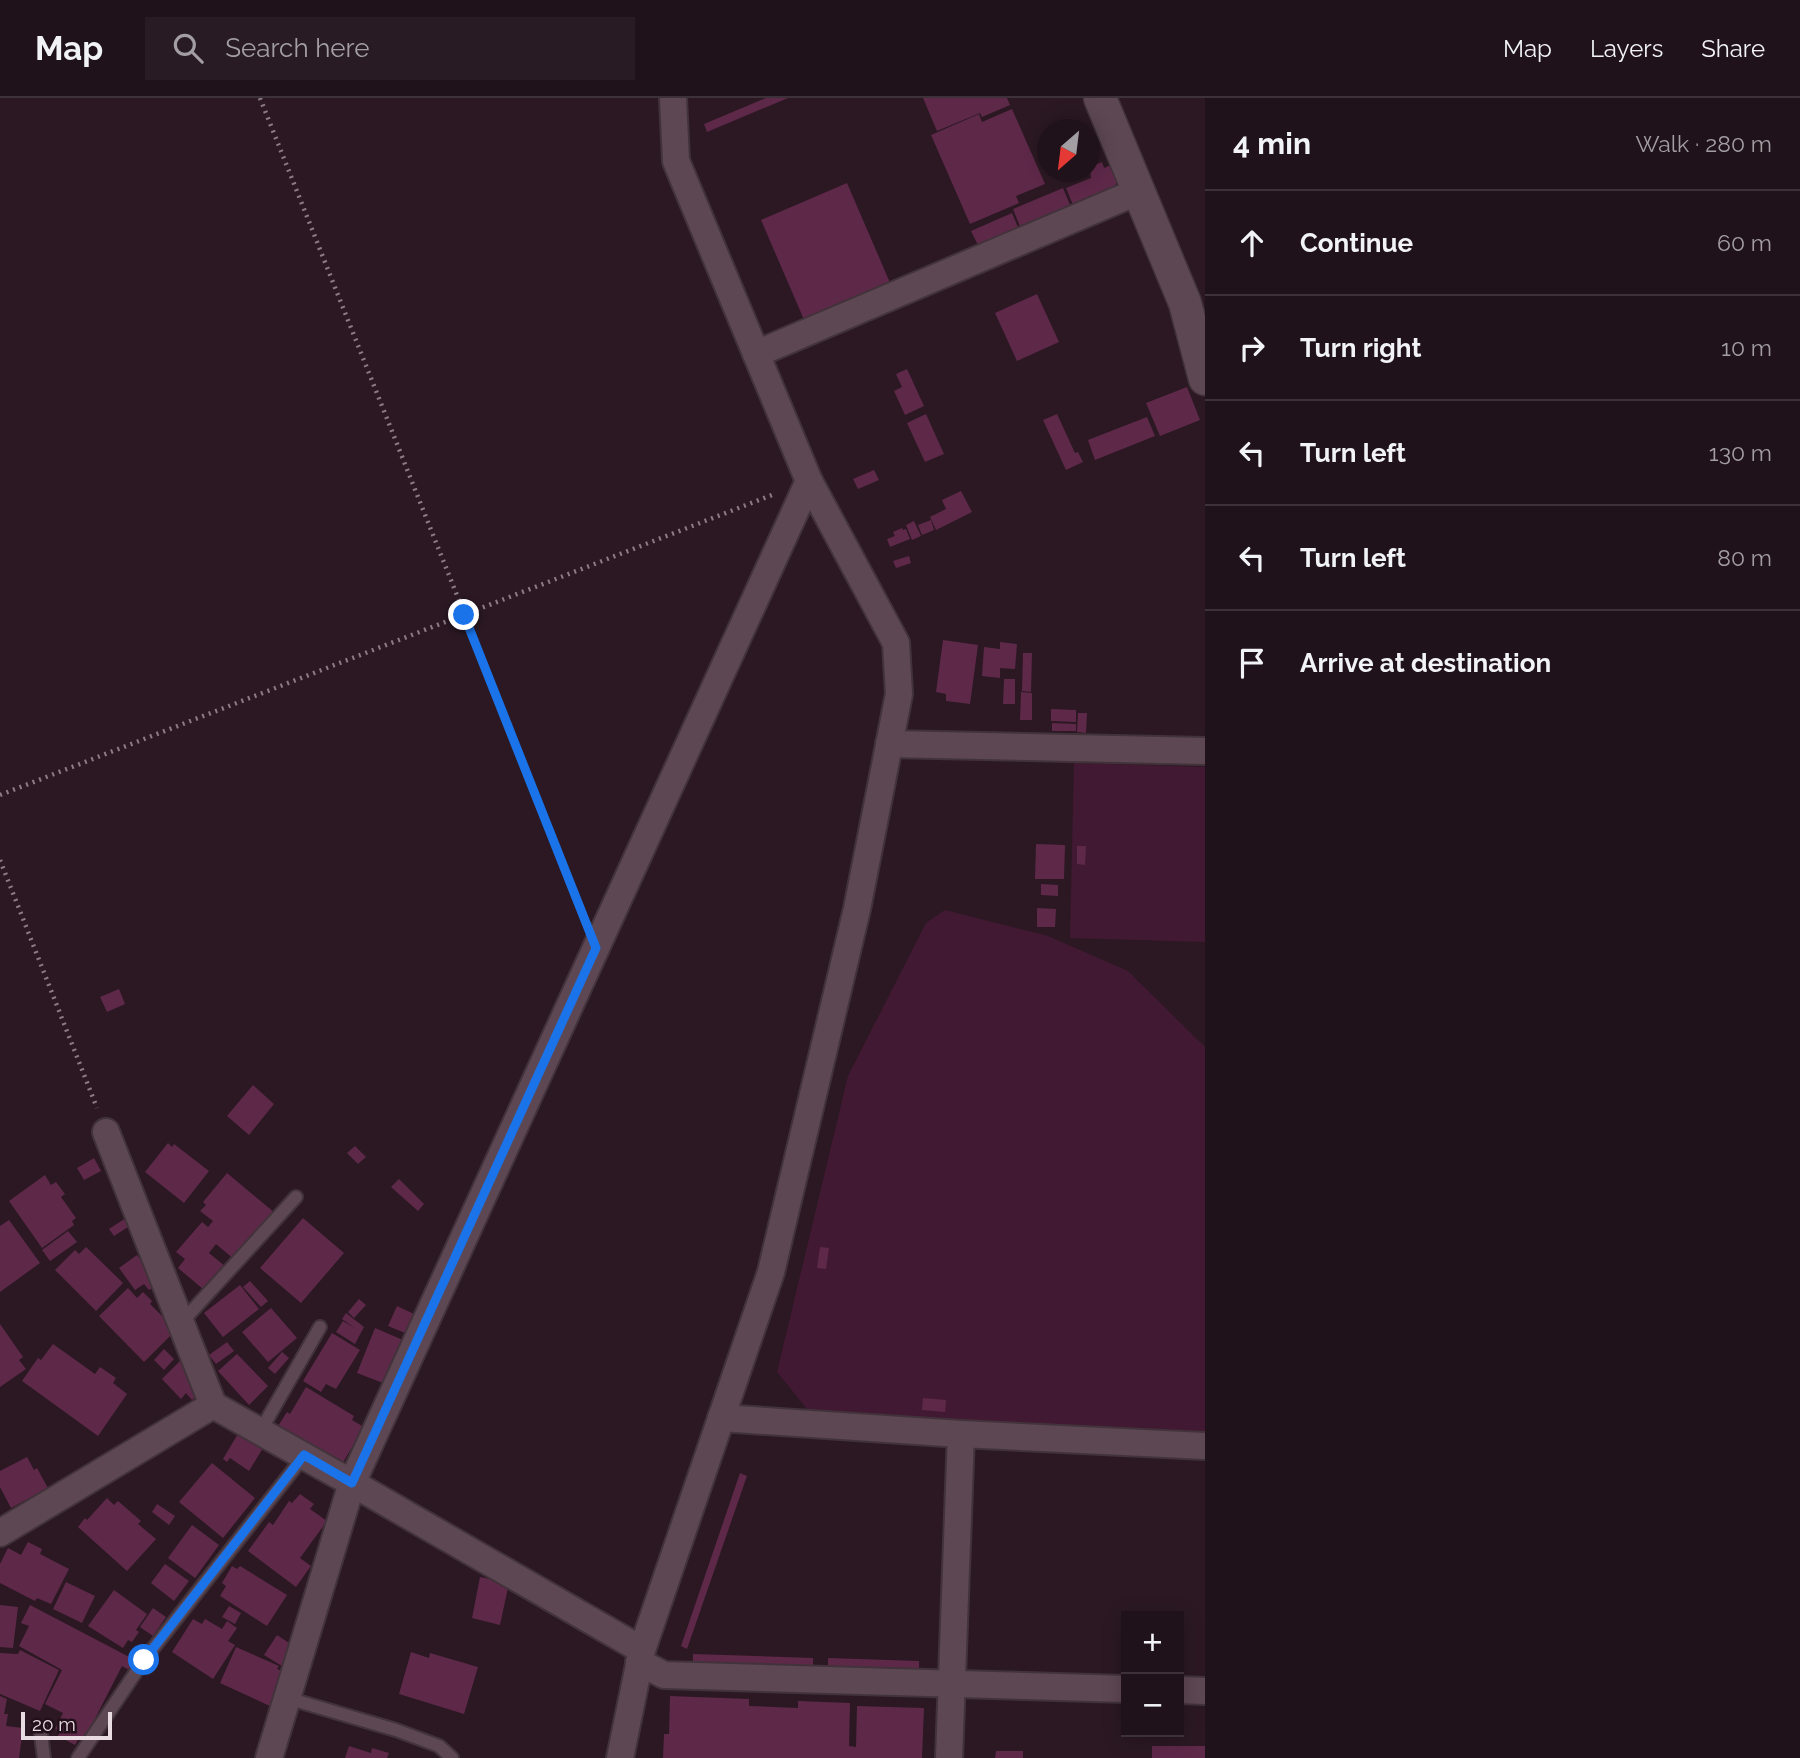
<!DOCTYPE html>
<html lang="en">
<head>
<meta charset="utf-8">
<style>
	:root { --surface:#20121a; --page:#281b23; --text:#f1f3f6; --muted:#a29ea2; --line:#3d3239 }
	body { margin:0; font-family:Raleway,sans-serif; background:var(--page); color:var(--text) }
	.controls { position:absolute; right:21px; bottom:21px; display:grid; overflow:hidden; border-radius:0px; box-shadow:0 4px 18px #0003 }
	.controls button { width:63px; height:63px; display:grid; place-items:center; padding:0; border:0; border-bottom:2px solid var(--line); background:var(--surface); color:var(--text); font:35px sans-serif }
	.compass { position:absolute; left:1037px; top:21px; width:63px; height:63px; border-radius:50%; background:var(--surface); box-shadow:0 4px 18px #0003; rotate:208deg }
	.scale { position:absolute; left:21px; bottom:18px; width:91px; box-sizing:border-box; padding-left:7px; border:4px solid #e9dbe2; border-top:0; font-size:19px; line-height:24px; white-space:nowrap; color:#e9dbe2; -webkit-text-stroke:5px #210f19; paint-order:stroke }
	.stop { position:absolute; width:21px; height:21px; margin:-16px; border:5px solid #1a73e8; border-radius:50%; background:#fff }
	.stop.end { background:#1a73e8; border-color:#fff; box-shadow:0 2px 7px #0008 }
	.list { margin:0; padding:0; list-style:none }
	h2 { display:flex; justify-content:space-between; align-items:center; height:91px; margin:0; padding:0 28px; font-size:30px }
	h2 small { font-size:23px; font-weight:400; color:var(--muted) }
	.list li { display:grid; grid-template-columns:46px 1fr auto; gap:21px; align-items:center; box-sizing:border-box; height:105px; padding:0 28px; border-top:2px solid var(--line) }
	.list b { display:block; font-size:26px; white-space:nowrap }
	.list em { font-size:23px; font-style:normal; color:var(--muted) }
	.icon { flex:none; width:38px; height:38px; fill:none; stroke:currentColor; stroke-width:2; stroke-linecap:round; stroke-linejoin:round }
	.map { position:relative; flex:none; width:1205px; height:1660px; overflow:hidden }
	header { display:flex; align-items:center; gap:42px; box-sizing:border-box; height:98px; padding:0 35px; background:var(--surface); border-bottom:2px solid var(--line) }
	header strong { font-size:33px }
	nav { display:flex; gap:38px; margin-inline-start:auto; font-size:24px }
	.search { width:490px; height:63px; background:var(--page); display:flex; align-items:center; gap:18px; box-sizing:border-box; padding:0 24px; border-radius:0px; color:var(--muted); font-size:26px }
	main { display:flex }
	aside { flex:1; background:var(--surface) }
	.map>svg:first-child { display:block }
	.green { fill:#421932 }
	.building { fill:#5e2849 }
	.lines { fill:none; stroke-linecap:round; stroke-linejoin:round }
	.service-casing { stroke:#42333b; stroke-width:16 }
	.minor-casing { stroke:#42333b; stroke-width:30 }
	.tertiary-casing { stroke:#42333b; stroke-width:35 }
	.path { stroke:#8c7b84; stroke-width:4.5; stroke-dasharray:2 5; stroke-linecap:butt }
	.service { stroke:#5d4753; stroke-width:12 }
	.minor { stroke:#5d4753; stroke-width:26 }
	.tertiary { stroke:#5d4753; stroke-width:32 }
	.route { stroke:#1a73e8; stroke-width:9 }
</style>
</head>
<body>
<header>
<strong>Map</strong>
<div class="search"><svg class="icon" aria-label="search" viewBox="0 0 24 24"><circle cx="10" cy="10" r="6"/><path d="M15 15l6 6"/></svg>Search here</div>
<nav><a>Map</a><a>Layers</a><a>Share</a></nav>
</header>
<main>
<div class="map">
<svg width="1205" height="1660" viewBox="0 0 1205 1660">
	<rect width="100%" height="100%" fill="#2b1823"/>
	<g class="green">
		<polygon points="1074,665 1205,669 1205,844 1070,840"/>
		<polygon points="945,812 1048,838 1128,873 1205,949 1205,1336 1111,1333 807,1311 777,1274 848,978 926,825"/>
	</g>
	<g class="building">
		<polygon points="766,0 788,0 707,34 704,26"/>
		<polygon points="923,0 1007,0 1010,7 982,19 980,15 937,33"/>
		<polygon points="1012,11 1045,86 1016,98 1019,105 970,126 931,37 979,16 982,24"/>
		<polygon points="1102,64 1104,70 1111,67 1118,82 1114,90 1073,107 1066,90 1091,80 1090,69"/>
		<polygon points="847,85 891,187 805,224 761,122"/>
		<polygon points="1063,90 1071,109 1021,131 1013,111"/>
		<polygon points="1012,115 1020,134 980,151 971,133"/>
		<polygon points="1037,196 1059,244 1017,263 995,215"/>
		<polygon points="907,271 924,308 905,317 894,293 902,289 896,276"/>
		<polygon points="1187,289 1200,322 1160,338 1146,305"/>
		<polygon points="926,316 944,356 925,364 907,325"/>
		<polygon points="1057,316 1075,355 1078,354 1083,364 1066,372 1043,322"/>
		<polygon points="1147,319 1155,338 1095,362 1088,342"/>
		<polygon points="874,372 879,382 858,391 853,381"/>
		<polygon points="961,393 972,414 936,432 930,419 946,411 942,402"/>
		<polygon points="931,422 934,432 922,437 918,427"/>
		<polygon points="914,423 921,438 912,442 906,427"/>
		<polygon points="902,430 903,432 906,431 910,441 890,449 887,441 895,438 893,434"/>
		<polygon points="909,458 911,465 896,470 893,463"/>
		<polygon points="943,542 978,547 970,606 946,603 946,596 936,594"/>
		<polygon points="1000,544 1017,546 1015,571 1000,570 1000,580 982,578 984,549 1000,551"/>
		<polygon points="1023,555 1032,555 1031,594 1022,593"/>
		<polygon points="1004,581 1015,581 1015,606 1003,606"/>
		<polygon points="1021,594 1032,595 1032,622 1020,622"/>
		<polygon points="1051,611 1076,612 1076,624 1051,623"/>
		<polygon points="1078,615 1087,615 1086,635 1077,634"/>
		<polygon points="1052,625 1076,626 1076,633 1052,633"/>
		<polygon points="1036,746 1065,747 1064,781 1035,781"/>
		<polygon points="1077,748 1086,748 1085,767 1077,766"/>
		<polygon points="1041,786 1058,787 1058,798 1041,797"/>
		<polygon points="1037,810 1056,811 1055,829 1037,829"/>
		<polygon points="119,891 125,906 107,914 100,899"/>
		<polygon points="253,987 274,1006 249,1037 227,1018"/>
		<polygon points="168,1045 172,1049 174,1046 209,1073 184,1105 145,1074"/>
		<polygon points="355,1048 366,1059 358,1066 347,1055"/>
		<polygon points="94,1060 101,1073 84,1082 77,1070"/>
		<polygon points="227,1075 275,1115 235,1162 216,1146 209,1155 226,1169 216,1182 213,1180 203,1191 178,1170 185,1161 176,1154 202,1124 208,1129 213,1123 200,1113 206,1107 203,1104"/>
		<polygon points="45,1077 51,1087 56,1084 65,1096 61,1099 76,1120 72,1123 74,1127 42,1150 9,1103"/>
		<polygon points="399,1081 424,1106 418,1113 391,1089"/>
		<polygon points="126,1120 131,1127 114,1138 109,1131"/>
		<polygon points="303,1120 344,1155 301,1205 260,1170"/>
		<polygon points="9,1122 40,1165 0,1194 0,1128"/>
		<polygon points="68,1133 77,1144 50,1163 42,1152"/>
		<polygon points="86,1149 123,1185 96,1213 55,1172 75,1152 79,1156"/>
		<polygon points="820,1149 829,1150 826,1171 817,1170"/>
		<polygon points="137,1157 158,1186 149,1192 144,1186 135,1192 119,1170"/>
		<polygon points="250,1183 268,1203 261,1209 243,1189"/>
		<polygon points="240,1187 259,1211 223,1239 204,1215"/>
		<polygon points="128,1190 137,1200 143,1194 152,1203 150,1206 176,1232 144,1264 99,1218"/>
		<polygon points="359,1201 366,1207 354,1220 348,1214"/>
		<polygon points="397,1208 414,1216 405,1235 388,1228"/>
		<polygon points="271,1210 297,1240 268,1264 242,1234"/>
		<polygon points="346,1215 364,1229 355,1246 336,1234 343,1223 355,1230 342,1221"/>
		<polygon points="0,1226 23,1259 19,1262 26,1271 0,1289"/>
		<polygon points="375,1230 403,1242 383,1285 357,1275"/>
		<polygon points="332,1235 360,1252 336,1291 326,1286 321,1294 303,1283"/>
		<polygon points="227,1244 234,1253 216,1266 209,1257"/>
		<polygon points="53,1246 95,1276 100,1269 116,1280 113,1285 127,1296 98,1338 22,1283 38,1260 41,1262"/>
		<polygon points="164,1251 174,1261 164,1272 154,1262"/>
		<polygon points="282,1254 289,1260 275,1276 268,1270"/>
		<polygon points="237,1256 268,1288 249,1307 218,1273"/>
		<polygon points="181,1262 195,1277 203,1292 192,1302 186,1295 181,1301 162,1281"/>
		<polygon points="306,1289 354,1318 352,1322 364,1329 342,1366 278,1328 287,1314 290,1316"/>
		<polygon points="923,1300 946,1302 945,1314 922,1312"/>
		<polygon points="239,1334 263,1350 249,1373 230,1360 227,1364 223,1361"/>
		<polygon points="27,1359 34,1372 37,1370 48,1390 11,1410 0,1389 0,1373"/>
		<polygon points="212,1365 255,1400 223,1440 179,1404"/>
		<polygon points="740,1375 747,1378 687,1551 681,1548"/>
		<polygon points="300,1396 314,1406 310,1411 327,1423 300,1460 311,1468 296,1489 248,1453 269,1424 273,1427 289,1403 292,1405"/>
		<polygon points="107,1400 114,1407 118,1403 141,1423 138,1426 156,1441 127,1473 78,1429 85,1420 87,1422"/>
		<polygon points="157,1406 175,1418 169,1427 152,1414"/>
		<polygon points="192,1427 219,1447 195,1480 168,1460"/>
		<polygon points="28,1444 42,1451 40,1456 69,1471 51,1506 37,1500 35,1503 0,1485 0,1466 8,1450 21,1457"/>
		<polygon points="165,1466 189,1483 174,1503 151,1485"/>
		<polygon points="232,1468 237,1471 240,1468 287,1497 267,1528 220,1498 226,1488 222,1485"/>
		<polygon points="480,1479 509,1485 500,1527 472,1520"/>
		<polygon points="66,1484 95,1498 82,1525 53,1511"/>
		<polygon points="114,1492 147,1516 136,1532 139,1534 132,1544 128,1542 123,1550 88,1528"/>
		<polygon points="0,1507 18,1509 13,1550 0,1549"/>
		<polygon points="30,1507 135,1562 129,1572 122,1568 85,1640 80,1638 75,1647 58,1638 60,1633 55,1631 63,1615 45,1606 62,1572 19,1548 29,1528 21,1525"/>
		<polygon points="229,1508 241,1515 235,1526 222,1519"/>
		<polygon points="153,1510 166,1519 153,1538 140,1529"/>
		<polygon points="193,1521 202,1526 205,1521 222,1531 227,1523 237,1530 228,1543 235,1547 213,1581 172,1554"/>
		<polygon points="277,1537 295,1549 282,1568 264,1557"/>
		<polygon points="236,1549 279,1568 277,1571 285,1574 270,1608 220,1585"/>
		<polygon points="20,1552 59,1572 40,1613 0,1596 0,1555 18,1556"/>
		<polygon points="411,1554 429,1560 430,1555 478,1569 464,1616 399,1596"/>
		<polygon points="693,1556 813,1560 813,1570 693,1565"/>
		<polygon points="828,1560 919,1563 919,1573 828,1569"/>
		<polygon points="0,1598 7,1601 4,1616 8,1616 6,1628 23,1630 19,1660 0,1660"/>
		<polygon points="670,1598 749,1601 749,1608 798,1610 798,1603 850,1605 849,1648 856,1649 857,1608 924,1610 922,1660 663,1660 664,1636 669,1636"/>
		<polygon points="349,1648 371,1655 372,1650 389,1655 387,1660 345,1660"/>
		<rect x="1152" y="1648" width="53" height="12"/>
		<polygon points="996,1653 1023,1653 1023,1660 995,1660"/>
	</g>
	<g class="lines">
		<defs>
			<g id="service">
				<polyline points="181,1225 296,1099"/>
				<polyline points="261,1332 320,1229"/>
				<polyline points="287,1600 396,1632 439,1648 452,1660"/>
				<polyline points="40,1629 44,1660"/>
				<polyline points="78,1660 144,1562 304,1358"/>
			</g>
			<g id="minor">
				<polyline points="756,256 1139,93"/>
				<polyline points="889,646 1205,653"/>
				<polyline points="106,1034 213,1307"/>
				<polyline points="721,1320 961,1336"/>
				<polyline points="0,1435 213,1307 352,1385 809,383"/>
				<polyline points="639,1564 664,1577 1126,1591"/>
				<polyline points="1179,1592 1205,1593"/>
				<polyline points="269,1660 352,1385 642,1552"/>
				<polyline points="620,1660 642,1552 771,1174 857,811 899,596 896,545 809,383 676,63 673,0"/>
				<polyline points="949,1660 961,1336 1205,1348"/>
			</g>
			<polyline id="tertiary" points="1100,0 1185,205 1205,281"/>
		</defs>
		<use href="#service" class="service-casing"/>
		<use href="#minor" class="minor-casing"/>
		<use href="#tertiary" class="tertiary-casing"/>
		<g class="path">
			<polyline points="260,0 582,813"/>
			<polyline points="0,697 772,397"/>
			<polyline points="0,762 97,1010"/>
		</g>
		<use href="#service" class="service"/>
		<use href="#minor" class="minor"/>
		<use href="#tertiary" class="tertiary"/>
	</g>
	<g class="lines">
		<polyline class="route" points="144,1562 304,1357 352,1385 596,850 464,517"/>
	</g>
</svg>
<div class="controls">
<button>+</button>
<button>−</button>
</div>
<svg class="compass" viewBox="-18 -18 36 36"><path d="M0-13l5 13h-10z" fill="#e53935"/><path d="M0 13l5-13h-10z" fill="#a29ea2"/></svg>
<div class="scale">20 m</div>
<div class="stop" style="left:144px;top:1562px"></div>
<div class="stop end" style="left:464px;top:517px"></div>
</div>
<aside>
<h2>4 min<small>Walk · 280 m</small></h2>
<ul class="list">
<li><svg class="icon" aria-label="ahead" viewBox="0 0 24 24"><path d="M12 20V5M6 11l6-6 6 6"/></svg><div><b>Continue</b></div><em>60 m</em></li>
<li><svg class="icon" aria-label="right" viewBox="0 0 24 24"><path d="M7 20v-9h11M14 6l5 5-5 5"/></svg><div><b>Turn right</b></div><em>10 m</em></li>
<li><svg class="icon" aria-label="left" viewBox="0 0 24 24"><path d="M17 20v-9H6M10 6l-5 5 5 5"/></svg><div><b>Turn left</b></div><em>130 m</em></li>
<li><svg class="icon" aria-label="left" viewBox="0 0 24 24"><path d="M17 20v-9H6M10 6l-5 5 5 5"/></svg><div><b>Turn left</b></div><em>80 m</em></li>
<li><svg class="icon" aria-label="arrive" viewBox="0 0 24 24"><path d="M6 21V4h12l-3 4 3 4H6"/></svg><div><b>Arrive at destination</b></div></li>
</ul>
</aside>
</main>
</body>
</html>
